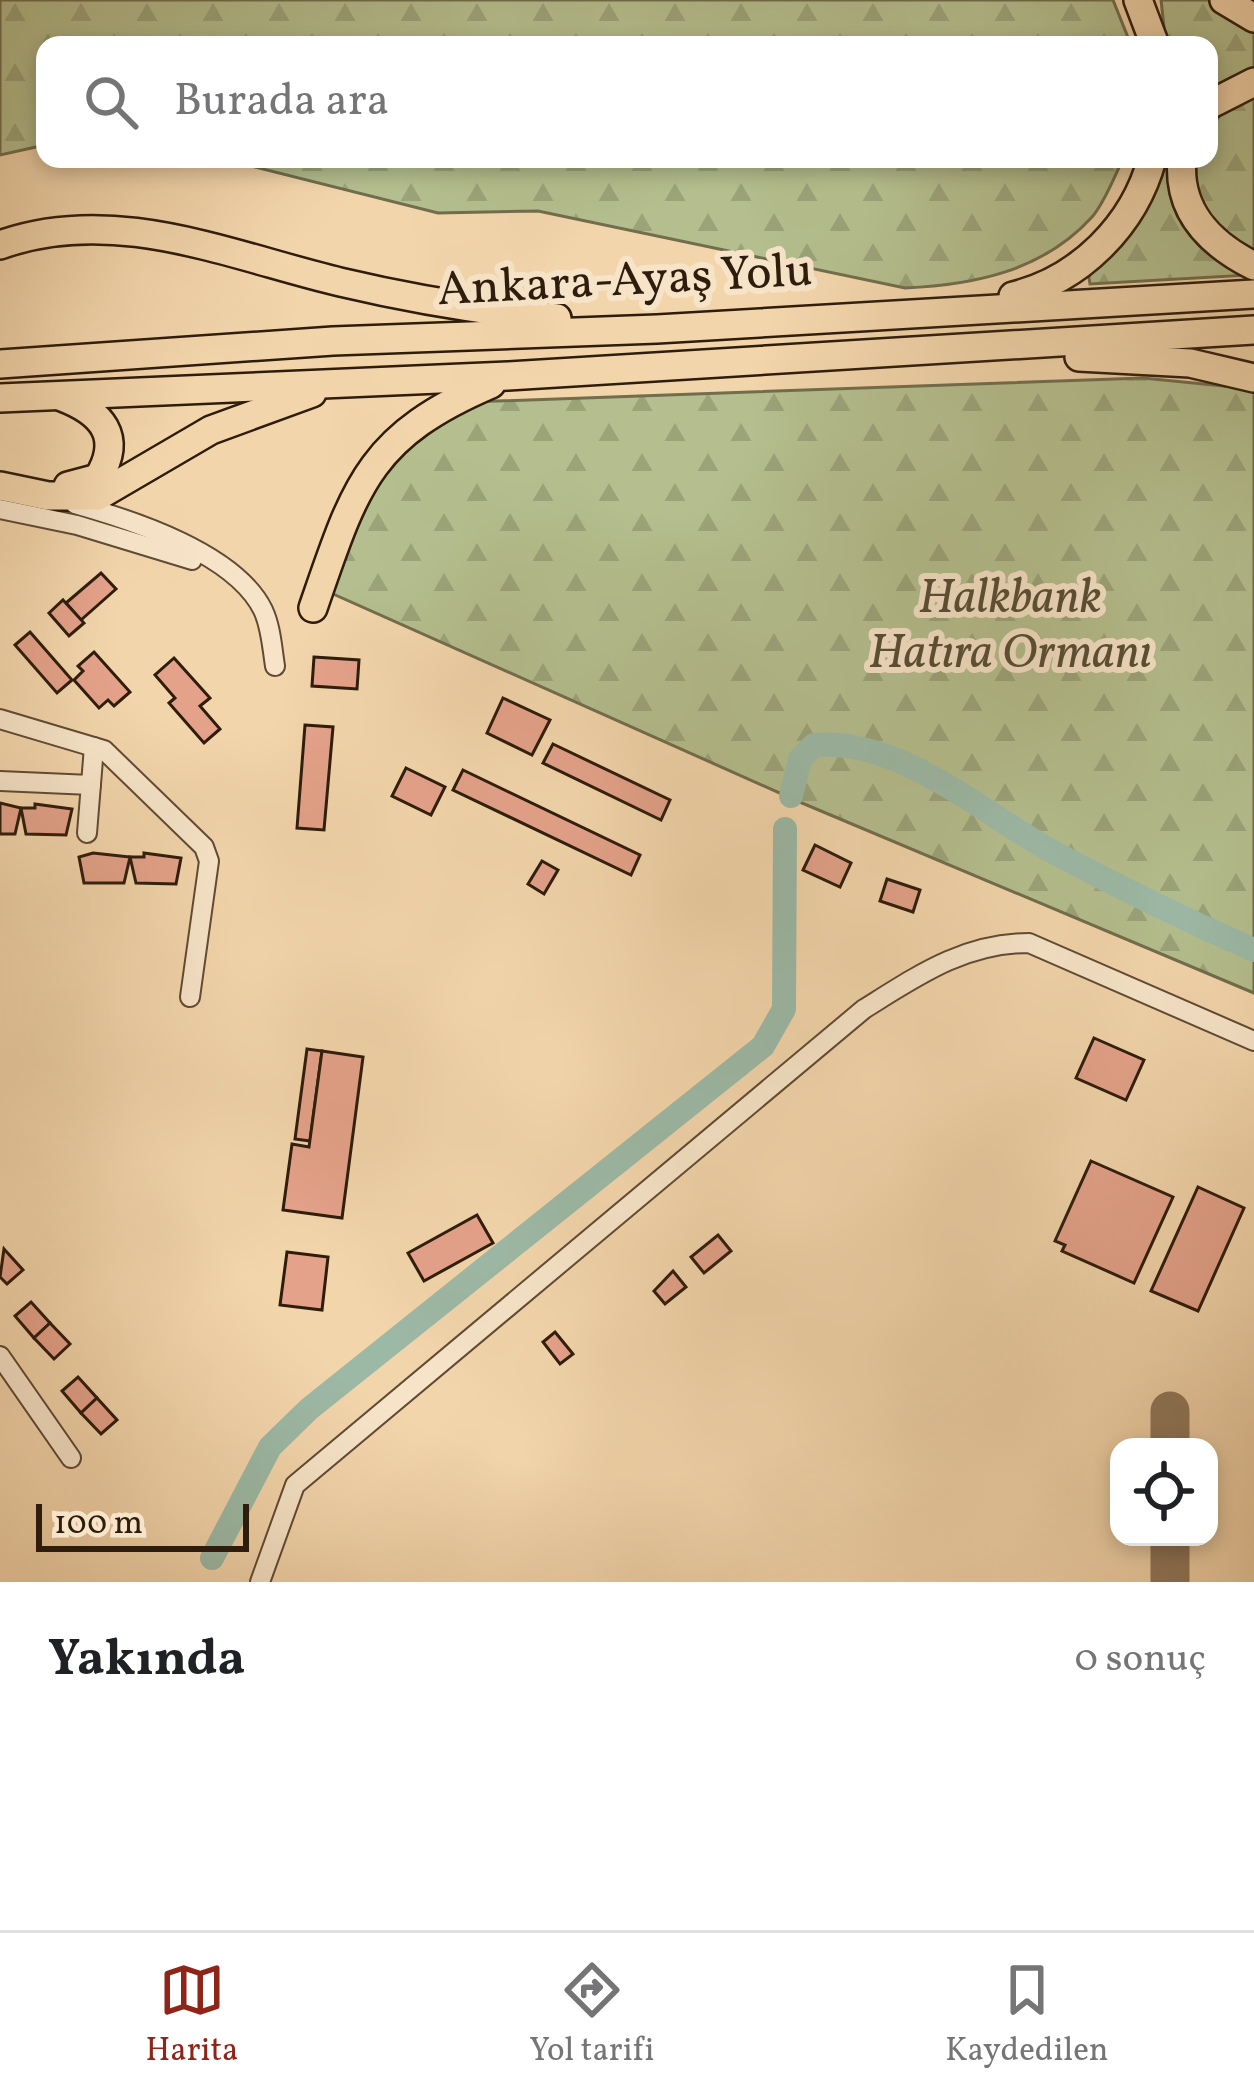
<!DOCTYPE html>
<html lang="tr">
<head>
<meta charset="utf-8">
<style>
	:root { --surface:#fff; --page:#f6f6f6; --text:#202124; --muted:#757577; --line:#e0e0e0; --accent:#8f2418 }
	body { margin:0; font-family:Vollkorn,serif; background:var(--page); color:var(--text) }
	.controls { position:absolute; right:36px; bottom:36px; display:grid; overflow:hidden; border-radius:24px; box-shadow:0 6px 18px #0003 }
	.controls button { width:108px; height:108px; display:grid; place-items:center; padding:0; border:0; border-bottom:3px solid var(--line); background:var(--surface); color:var(--text); font:60px sans-serif }
	.scale { position:absolute; left:36px; bottom:30px; width:213px; box-sizing:border-box; padding-left:12px; border:6px solid #2e1c0c; border-top:0; font-size:33px; line-height:42px; white-space:nowrap; color:#2e1c0c; -webkit-text-stroke:9px #f7e4c8; paint-order:stroke }
	.list { margin:0; padding:0; list-style:none }
	h2 { display:flex; justify-content:space-between; align-items:center; height:156px; margin:0; padding:0 48px; font-size:51px }
	h2 small { font-size:39px; font-weight:400; color:var(--muted) }
	.icon { flex:none; width:66px; height:66px; fill:none; stroke:currentColor; stroke-width:2; stroke-linecap:round; stroke-linejoin:round }
	.map { position:relative; flex:none; width:1254px; height:1582px; overflow:hidden }
	.search { position:absolute; background:var(--surface); box-shadow:0 6px 18px #0003; left:36px; right:36px; top:36px; height:132px; display:flex; align-items:center; gap:30px; box-sizing:border-box; padding:0 42px; border-radius:24px; color:var(--muted); font-size:45px }
	.sheet { height:348px; background:var(--surface) }
	nav { display:flex; justify-content:space-around; align-items:center; box-sizing:border-box; height:168px; border-top:3px solid var(--line); background:var(--surface); font-size:33px; color:var(--muted) }
	nav a { display:grid; justify-items:center; gap:6px }
	nav .on { color:var(--accent) }
	.map>svg:first-child { display:block }
	.forest { fill:url(#forest-firs); stroke:#716d4d; stroke-width:3 }
	.lines { fill:none; stroke-linecap:round; stroke-linejoin:round }
	.river { stroke:#9cb9a6; stroke-width:24 }
	.taxiway { stroke:#90785c; stroke-width:39 }
	.building { fill:#e4a28a; stroke:#2e1c0c; stroke-width:3 }
	.minor-casing { stroke:#5f4a34; stroke-width:22 }
	.highway-casing { stroke:#2e1c0c; stroke-width:32 }
	.minor { stroke:#f7e4c8; stroke-width:18 }
	.highway { stroke:#f3d5ab; stroke-width:27 }
	.labels { text-anchor:middle; dominant-baseline:central; stroke-width:12; stroke-linejoin:round; paint-order:stroke }
	.street-label { font-size:48px; fill:#2e1c0c; stroke:#f7e4c8 }
	.park-label { font-size:48px; font-style:italic; fill:#564d33; stroke:#f7e4c8 }
</style>
</head>
<body>
<div class="map">
<svg width="1254" height="1582" viewBox="0 0 1254 1582">
	<defs>
		<pattern id="forest-firs" width="22" height="20" patternUnits="userSpaceOnUse" patternTransform="scale(3)"><rect width="22" height="20" fill="#b4be8e"/><path d="M5 1l3.5 6h-7zM16 11l3.5 6h-7z" fill="#9ba379"/></pattern>
	</defs>
	<rect width="100%" height="100%" fill="#f3d5ab"/>
	<filter id="stains"><feTurbulence type="fractalNoise" baseFrequency=".00167" numOctaves="4"/><feColorMatrix values="0 0 0 0 .2 0 0 0 0 .09 0 0 0 0 .02 0 0 0 .5 -.17"/></filter>
	<radialGradient id="worn" r=".72"><stop offset=".6" stop-color="#630" stop-opacity="0"/><stop offset="1" stop-color="#630" stop-opacity=".3"/></radialGradient>
	<g class="forest">
		<polygon points="0,0 1113,0 1131,45 45,45 45,145 0,155"/>
		<polygon points="1161,0 1209,0 1254,28 1254,74 1232,77 1209,89 1209,45 1166,45"/>
		<path d="M1254 97V256C1219 238 1187 199 1198 159H1209C1209 128 1219 100 1254 97Z"/>
		<path d="M223 159H1123C1114 177 1105 202 1092 217 1043 271 974 285 905 288L538 211 438 213Z"/>
		<polygon points="1160,159 1174,159 1173,183 1250,275 1090,284 1088,272"/>
		<path d="M1143 378 1254 389V993L802 803 331 593C368 503 379 450 470 402Z"/>
	</g>
	<g class="lines">
		<g class="river">
			<path d="M791 796 800 759 814 745C902 738 982 814 1055 853 1120 888 1186 920 1254 950"/>
			<polyline points="212,1558 270,1447 309,1409 763,1046 784,1009 785,829"/>
		</g>
		<g class="taxiway">
			<polyline points="1170,1447 1170,1411"/>
			<polyline points="1170,1582 1170,1537"/>
		</g>
	</g>
	<g class="building">
		<polygon points="101,573 116,589 81,620 66,603"/>
		<polygon points="63,600 84,623 69,636 49,613"/>
		<polygon points="30,632 72,680 57,693 15,645"/>
		<polygon points="94,652 130,692 114,706 108,700 99,708 74,680 83,671 78,666"/>
		<polygon points="314,657 359,660 357,689 312,686"/>
		<polygon points="174,658 210,698 200,706 220,729 204,743 169,703 175,698 155,675"/>
		<polygon points="503,698 550,720 532,755 487,733"/>
		<polygon points="305,725 333,727 324,830 297,828"/>
		<polygon points="553,744 670,800 661,820 543,763"/>
		<polygon points="406,768 445,787 431,815 392,796"/>
		<polygon points="463,770 640,855 631,875 453,790"/>
		<polygon points="0,803 21,808 15,834 0,834"/>
		<polygon points="35,804 72,809 66,835 26,834 21,808 35,808"/>
		<polygon points="815,845 851,863 840,887 803,870"/>
		<polygon points="93,853 130,857 124,883 84,883 79,857"/>
		<polygon points="144,853 181,858 176,884 136,883 130,857 144,857"/>
		<polygon points="542,861 558,870 544,894 528,884"/>
		<polygon points="887,879 920,890 913,912 880,901"/>
		<polygon points="1094,1038 1144,1060 1126,1100 1076,1078"/>
		<polygon points="307,1049 322,1051 310,1141 295,1139"/>
		<polygon points="322,1051 363,1057 342,1218 283,1210 292,1144 309,1147"/>
		<polygon points="1091,1161 1173,1197 1134,1283 1062,1251 1065,1245 1055,1241"/>
		<polygon points="1198,1187 1244,1208 1198,1311 1151,1291"/>
		<polygon points="477,1215 493,1243 424,1281 408,1253"/>
		<polygon points="718,1235 731,1251 704,1273 691,1257"/>
		<polygon points="4,1249 23,1270 7,1284 0,1277"/>
		<polygon points="287,1252 328,1257 322,1310 280,1305"/>
		<polygon points="673,1271 686,1287 665,1304 654,1291"/>
		<polygon points="31,1302 50,1323 34,1338 15,1316"/>
		<polygon points="50,1323 70,1344 54,1359 34,1338"/>
		<polygon points="555,1332 573,1354 560,1364 543,1342"/>
		<polygon points="78,1377 97,1398 81,1413 62,1391"/>
		<polygon points="97,1398 117,1420 101,1434 81,1413"/>
	</g>
	<g class="lines">
		<defs>
			<g id="minor">
				<path d="M75 504C132 520 235 553 263 610 271 627 272 647 275 666"/>
				<polyline points="0,509 77,525 192,560"/>
				<polyline points="0,719 104,750 204,847 209,861 190,997"/>
				<polyline points="0,781 91,785"/>
				<polyline points="87,833 94,747"/>
				<polyline points="0,1356 71,1458"/>
				<path d="M260 1582 295 1485 864 1009C917 976 964 943 1029 943L1254 1041"/>
			</g>
			<g id="highway">
				<polyline points="1138,0 1155,45"/>
				<polyline points="1224,0 1254,18"/>
				<polyline points="1209,105 1254,82"/>
				<path d="M1182 159C1177 211 1210 244 1254 266"/>
				<path d="M0 245C114 204 228 255 340 282 412 299 484 311 557 318"/>
				<path d="M1013 296C1079 280 1134 226 1152 159"/>
				<polyline points="1079,357 1190,363 1254,378"/>
				<polyline points="0,364 333,341 657,329 1254,294"/>
				<path d="M62 397C101 412 124 436 98 478L68 486"/>
				<polyline points="0,398 508,376 1254,330"/>
				<polyline points="0,486 48,496 98,496 211,430 312,393"/>
				<path d="M313 608C355 487 367 437 491 384"/>
			</g>
		</defs>
		<use href="#minor" class="minor-casing"/>
		<use href="#highway" class="highway-casing"/>
		<use href="#minor" class="minor"/>
		<use href="#highway" class="highway"/>
	</g>
	<g class="labels">
		<g class="street-label">
			<text transform="translate(625 282) rotate(-3)">Ankara-Ayaş Yolu</text>
		</g>
		<g class="park-label">
			<text x="1010" y="599">Halkbank<tspan x="1010" dy="55">Hatıra Ormanı</tspan></text>
		</g>
	</g>
	<rect width="100%" height="100%" filter="url(#stains)"/>
	<rect width="100%" height="100%" fill="url(#worn)"/>
</svg>
<div class="controls">
<button><svg class="icon" aria-label="locate" viewBox="0 0 24 24"><circle cx="12" cy="12" r="6"/><path d="M12 2v4M12 18v4M2 12h4M18 12h4"/></svg></button>
</div>
<div class="scale">100 m</div>
<div class="search"><svg class="icon" aria-label="search" viewBox="0 0 24 24"><circle cx="10" cy="10" r="6"/><path d="M15 15l6 6"/></svg>Burada ara</div>
</div>
<section class="sheet">
<h2>Yakında<small>0 sonuç</small></h2>
<ul class="list">
</ul>
</section>
<nav>
<a class="on"><svg class="icon" aria-label="map" viewBox="0 0 24 24"><path d="M3 6l6-2 6 2 6-2v14l-6 2-6-2-6 2zM9 4v14M15 6v14"/></svg>Harita</a>
<a><svg class="icon" aria-label="directions" viewBox="0 0 24 24"><path d="M12 3l9 9-9 9-9-9zM9 14v-3h6M13 9l2 2-2 2"/></svg>Yol tarifi</a>
<a><svg class="icon" aria-label="saved" viewBox="0 0 24 24"><path d="M7 4h10v16l-5-4-5 4z"/></svg>Kaydedilen</a>
</nav>
</body>
</html>
